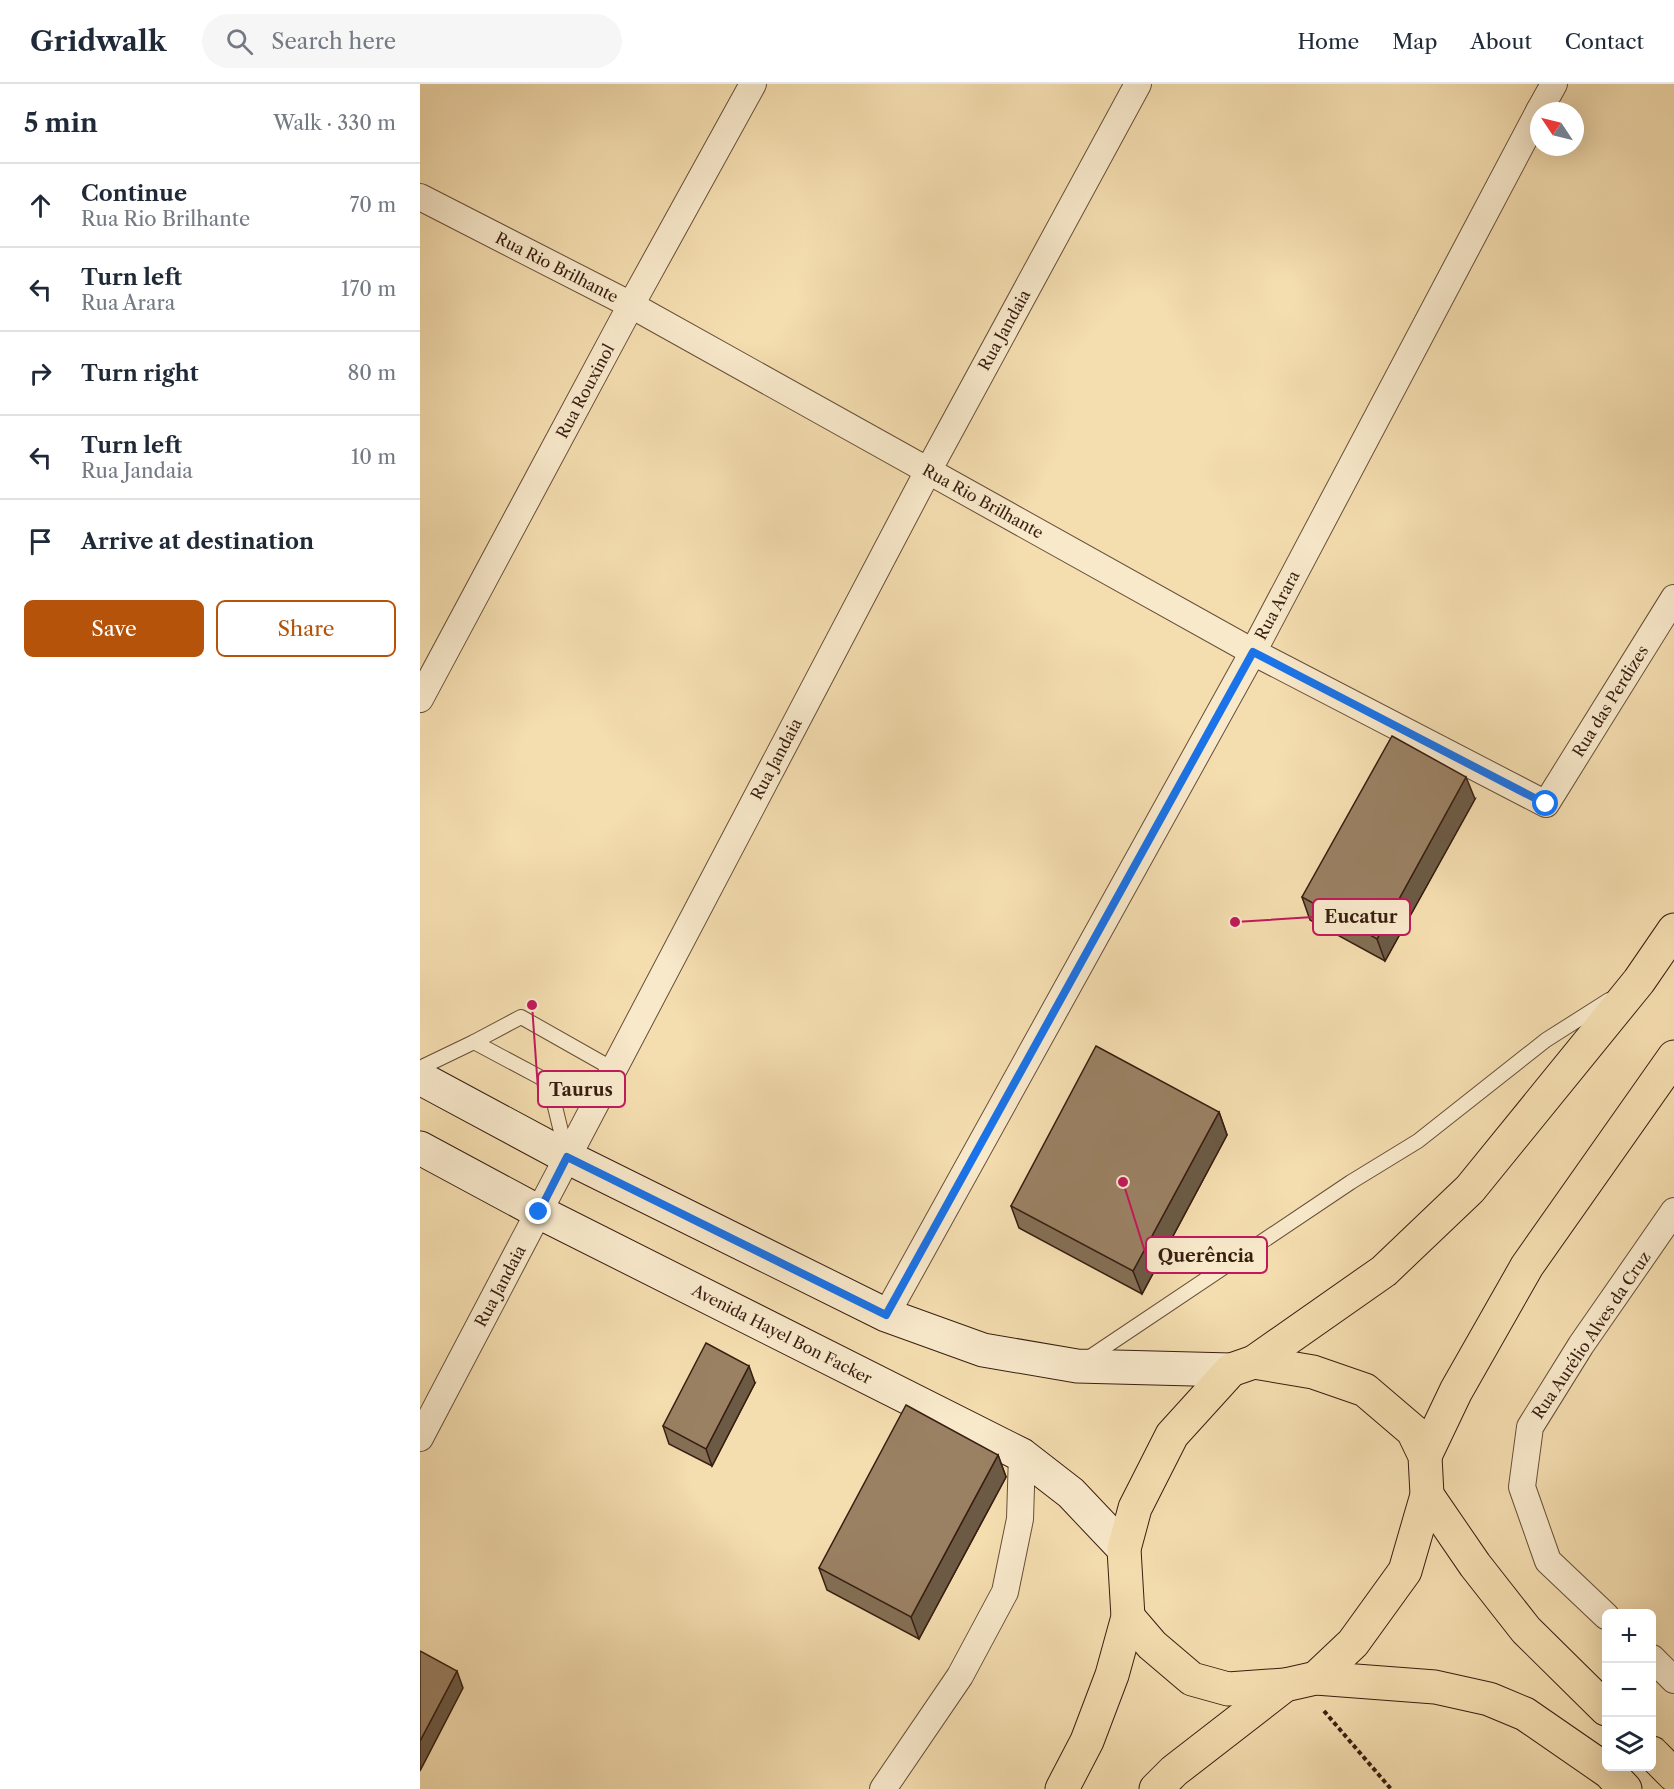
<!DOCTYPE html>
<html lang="en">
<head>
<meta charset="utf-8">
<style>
	:root { --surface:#fff; --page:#f6f6f7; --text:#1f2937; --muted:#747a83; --line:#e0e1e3; --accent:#b45309 }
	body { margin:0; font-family:"Libre Caslon Text",serif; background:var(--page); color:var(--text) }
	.controls { position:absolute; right:18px; bottom:18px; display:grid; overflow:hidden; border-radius:9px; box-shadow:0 6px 24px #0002 }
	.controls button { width:54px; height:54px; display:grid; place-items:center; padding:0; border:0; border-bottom:2px solid var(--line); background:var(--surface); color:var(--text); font:30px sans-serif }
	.compass { position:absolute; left:1110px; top:18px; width:54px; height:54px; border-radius:50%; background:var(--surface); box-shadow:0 6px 24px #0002; rotate:305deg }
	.stop { position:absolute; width:18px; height:18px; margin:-14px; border:4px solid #1a73e8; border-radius:50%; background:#fff }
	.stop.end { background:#1a73e8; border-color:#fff; box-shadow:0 2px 6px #0008 }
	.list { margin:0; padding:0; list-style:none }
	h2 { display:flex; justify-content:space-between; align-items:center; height:78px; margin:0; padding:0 24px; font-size:26px }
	h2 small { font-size:20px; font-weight:400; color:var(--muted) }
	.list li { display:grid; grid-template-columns:39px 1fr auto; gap:18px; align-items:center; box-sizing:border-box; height:84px; padding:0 24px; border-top:2px solid var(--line) }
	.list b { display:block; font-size:22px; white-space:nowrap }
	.list p { margin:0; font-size:20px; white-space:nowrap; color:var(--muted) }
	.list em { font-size:20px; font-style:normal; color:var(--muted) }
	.actions { display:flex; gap:12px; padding:18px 24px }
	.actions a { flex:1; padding:14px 0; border:2px solid var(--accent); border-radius:9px; text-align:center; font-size:21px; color:var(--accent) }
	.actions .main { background:var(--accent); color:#fff }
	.icon { flex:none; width:33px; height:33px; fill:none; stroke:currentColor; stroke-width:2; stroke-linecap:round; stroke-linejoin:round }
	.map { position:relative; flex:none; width:1254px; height:1705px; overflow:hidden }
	header { display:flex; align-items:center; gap:36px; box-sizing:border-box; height:84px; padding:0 30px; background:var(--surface); border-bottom:2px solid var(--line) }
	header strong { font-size:28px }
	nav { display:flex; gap:33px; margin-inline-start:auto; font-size:21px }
	.search { width:420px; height:54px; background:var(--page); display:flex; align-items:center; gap:15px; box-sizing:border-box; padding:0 21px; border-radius:33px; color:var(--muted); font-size:22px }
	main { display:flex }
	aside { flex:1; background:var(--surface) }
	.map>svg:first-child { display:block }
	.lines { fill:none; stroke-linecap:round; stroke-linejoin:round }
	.lane-casing { stroke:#674e38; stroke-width:16 }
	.street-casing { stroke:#674e38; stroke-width:28 }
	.secondary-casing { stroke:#381e11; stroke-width:35 }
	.highway-casing { stroke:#381e11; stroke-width:35 }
	.path { stroke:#381e11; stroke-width:4; stroke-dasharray:4.5 3; stroke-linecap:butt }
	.lane { stroke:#f8e9cb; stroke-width:14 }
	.street { stroke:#f8e9cb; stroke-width:26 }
	.secondary { stroke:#f8e9cb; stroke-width:33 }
	.highway { stroke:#f4ddaf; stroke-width:33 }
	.wall { fill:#846f55; stroke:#381e11; stroke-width:1.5 }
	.shaded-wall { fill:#6c5a45; stroke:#381e11; stroke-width:1.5 }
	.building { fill:#9a8163; stroke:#381e11; stroke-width:1.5 }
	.route { stroke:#1a73e8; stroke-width:8 }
	.labels { text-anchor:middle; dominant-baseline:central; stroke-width:4.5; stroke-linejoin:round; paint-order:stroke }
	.street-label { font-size:16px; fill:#381e11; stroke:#f8e9cb }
	.leader { fill:none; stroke:#c2185b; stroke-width:2 }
	.callout-dot { fill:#c2185b; stroke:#f8e9cb; stroke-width:2 }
	.callout { fill:#f8e9cb; stroke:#c2185b; stroke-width:2 }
	.callout-label { font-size:18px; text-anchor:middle; font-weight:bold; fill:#381e11 }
</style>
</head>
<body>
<header>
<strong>Gridwalk</strong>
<div class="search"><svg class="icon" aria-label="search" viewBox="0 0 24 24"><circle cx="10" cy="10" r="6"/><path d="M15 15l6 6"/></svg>Search here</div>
<nav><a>Home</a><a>Map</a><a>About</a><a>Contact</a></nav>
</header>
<main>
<aside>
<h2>5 min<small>Walk · 330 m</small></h2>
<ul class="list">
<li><svg class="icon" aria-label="ahead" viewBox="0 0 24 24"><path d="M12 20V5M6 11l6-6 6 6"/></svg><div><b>Continue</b><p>Rua Rio Brilhante</p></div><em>70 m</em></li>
<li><svg class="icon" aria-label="left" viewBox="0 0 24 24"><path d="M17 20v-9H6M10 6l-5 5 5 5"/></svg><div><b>Turn left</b><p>Rua Arara</p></div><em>170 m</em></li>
<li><svg class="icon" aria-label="right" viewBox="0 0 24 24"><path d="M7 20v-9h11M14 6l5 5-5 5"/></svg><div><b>Turn right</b></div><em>80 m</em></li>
<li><svg class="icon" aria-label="left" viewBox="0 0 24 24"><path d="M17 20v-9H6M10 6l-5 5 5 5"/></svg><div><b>Turn left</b><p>Rua Jandaia</p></div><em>10 m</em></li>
<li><svg class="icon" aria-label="arrive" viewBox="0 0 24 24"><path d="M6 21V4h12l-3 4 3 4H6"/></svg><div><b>Arrive at destination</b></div></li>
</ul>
<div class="actions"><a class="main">Save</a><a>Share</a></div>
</aside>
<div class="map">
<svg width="1254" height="1705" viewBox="0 0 1254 1705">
	<rect width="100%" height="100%" fill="#f4ddaf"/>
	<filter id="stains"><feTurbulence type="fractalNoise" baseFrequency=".00333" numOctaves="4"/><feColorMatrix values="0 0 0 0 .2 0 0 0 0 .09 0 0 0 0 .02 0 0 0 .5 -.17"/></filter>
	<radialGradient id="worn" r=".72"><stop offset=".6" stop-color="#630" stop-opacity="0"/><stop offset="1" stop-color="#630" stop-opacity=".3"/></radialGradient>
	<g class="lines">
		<defs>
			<g id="lane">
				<polyline points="54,958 101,933 193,985"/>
				<polyline points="0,984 54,958 129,998 146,1068"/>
				<polyline points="667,1275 931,1098 998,1057 1126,956 1189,916"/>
			</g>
			<g id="street">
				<polyline points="1119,27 1134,0"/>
				<polyline points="0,113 211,221 833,568 1126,720 1254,514"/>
				<polyline points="0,615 211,221 333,0"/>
				<polyline points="466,1231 833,568 1119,27"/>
				<polyline points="0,1354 508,387 718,0"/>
				<polyline points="1186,1532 1128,1477 1102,1403 1110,1343 1161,1261 1254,1127"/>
				<polyline points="1232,1574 1254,1596"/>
				<polyline points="463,1705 540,1592 585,1508 600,1435 602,1371"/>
			</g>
			<g id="secondary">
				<polyline points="0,994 147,1073 466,1231 563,1266 657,1282 811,1286"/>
				<polyline points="0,1064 119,1128 602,1371 651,1409 704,1465"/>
			</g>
			<g id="highway">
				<polyline points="834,1278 893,1288 945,1306 993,1347 1005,1372 1007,1411 985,1487 933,1559 896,1594"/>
				<polyline points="1005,1372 1036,1307 1107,1182 1254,973"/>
				<polyline points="1007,1411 1055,1481 1106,1546 1186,1625"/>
				<polyline points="708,1533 732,1561 772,1595 808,1605 865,1601 896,1594 1015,1603 1069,1615 1105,1630 1189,1688 1205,1705"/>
				<polyline points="1232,1669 1254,1691"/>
				<polyline points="642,1705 667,1657 692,1591 708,1533 704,1465 715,1424 752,1351 811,1286 834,1278 964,1187 1050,1105 1219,897 1254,846"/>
				<polyline points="736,1705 754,1687 865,1601"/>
			</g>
		</defs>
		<use href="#lane" class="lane-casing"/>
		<use href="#street" class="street-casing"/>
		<use href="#secondary" class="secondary-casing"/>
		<use href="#highway" class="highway-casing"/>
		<polyline class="path" points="904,1627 971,1705"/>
		<use href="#lane" class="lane"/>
		<use href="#street" class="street"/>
		<use href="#secondary" class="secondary"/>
		<use href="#highway" class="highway"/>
	</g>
	<g class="wall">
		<polygon points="1055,715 965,877 890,836 882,813"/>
		<polygon points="799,1028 807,1051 722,1210 599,1144 591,1122"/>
		<polygon points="335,1299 292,1382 249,1360 243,1342"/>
		<polygon points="578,1371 586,1393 499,1555 407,1506 399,1484"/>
	</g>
	<g class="shaded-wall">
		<polygon points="1046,693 1055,715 965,877 957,855"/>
		<polygon points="799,1028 807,1051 722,1210 713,1187"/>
		<polygon points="329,1282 335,1299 292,1382 286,1365"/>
		<polygon points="578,1371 586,1393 499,1555 491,1533"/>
		<polygon points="37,1587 43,1604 0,1687 0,1657"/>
	</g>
	<g class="building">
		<polygon points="972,652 1046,693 957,855 882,813"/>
		<polygon points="676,962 799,1028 713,1187 591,1122"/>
		<polygon points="286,1259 329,1282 286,1365 243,1342"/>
		<polygon points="486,1321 578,1371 491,1533 399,1484"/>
		<polygon points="0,1567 37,1587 0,1657"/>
	</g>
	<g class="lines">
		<polyline class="route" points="119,1128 147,1073 466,1231 833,568 1126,720"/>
	</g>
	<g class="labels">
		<g class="street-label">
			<text transform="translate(137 183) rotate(27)">Rua Rio Brilhante</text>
			<text transform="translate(584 246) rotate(-61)">Rua Jandaia</text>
			<text transform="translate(165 307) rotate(-62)">Rua Rouxinol</text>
			<text transform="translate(563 417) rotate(29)">Rua Rio Brilhante</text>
			<text transform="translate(857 521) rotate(-62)">Rua Arara</text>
			<text transform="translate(1190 617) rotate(-58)">Rua das Perdizes</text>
			<text transform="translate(356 675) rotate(-62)">Rua Jandaia</text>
			<text transform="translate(80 1202) rotate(-62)">Rua Jandaia</text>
			<text transform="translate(362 1250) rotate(27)">Avenida Hayel Bon Facker</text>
			<text transform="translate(1171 1251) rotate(-56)">Rua Aurélio Alves da Cruz</text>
		</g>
	</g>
	<path class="leader" d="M815 838L893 833M112 921L118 1005M703 1098L726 1171"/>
	<g class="callout-dot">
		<circle cx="815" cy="838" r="6"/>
		<circle cx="112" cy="921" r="6"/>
		<circle cx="703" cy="1098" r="6"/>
	</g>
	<g class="callout">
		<rect x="893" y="815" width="97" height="36" rx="6"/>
		<rect x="118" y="987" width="87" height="36" rx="6"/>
		<rect x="726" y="1153" width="121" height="36" rx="6"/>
	</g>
	<g class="callout-label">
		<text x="941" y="839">Eucatur</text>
		<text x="161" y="1012">Taurus</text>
		<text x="786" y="1178">Querência</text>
	</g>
	<rect width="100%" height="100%" filter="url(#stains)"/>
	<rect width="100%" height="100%" fill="url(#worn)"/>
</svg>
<div class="controls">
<button>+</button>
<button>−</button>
<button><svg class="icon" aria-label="layers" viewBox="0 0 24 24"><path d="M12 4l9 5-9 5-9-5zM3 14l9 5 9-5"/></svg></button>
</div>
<svg class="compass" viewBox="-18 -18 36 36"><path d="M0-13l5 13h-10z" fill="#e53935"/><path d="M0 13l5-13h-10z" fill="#747a83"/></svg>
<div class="stop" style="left:1126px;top:720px"></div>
<div class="stop end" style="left:119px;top:1128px"></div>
</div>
</main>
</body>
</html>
